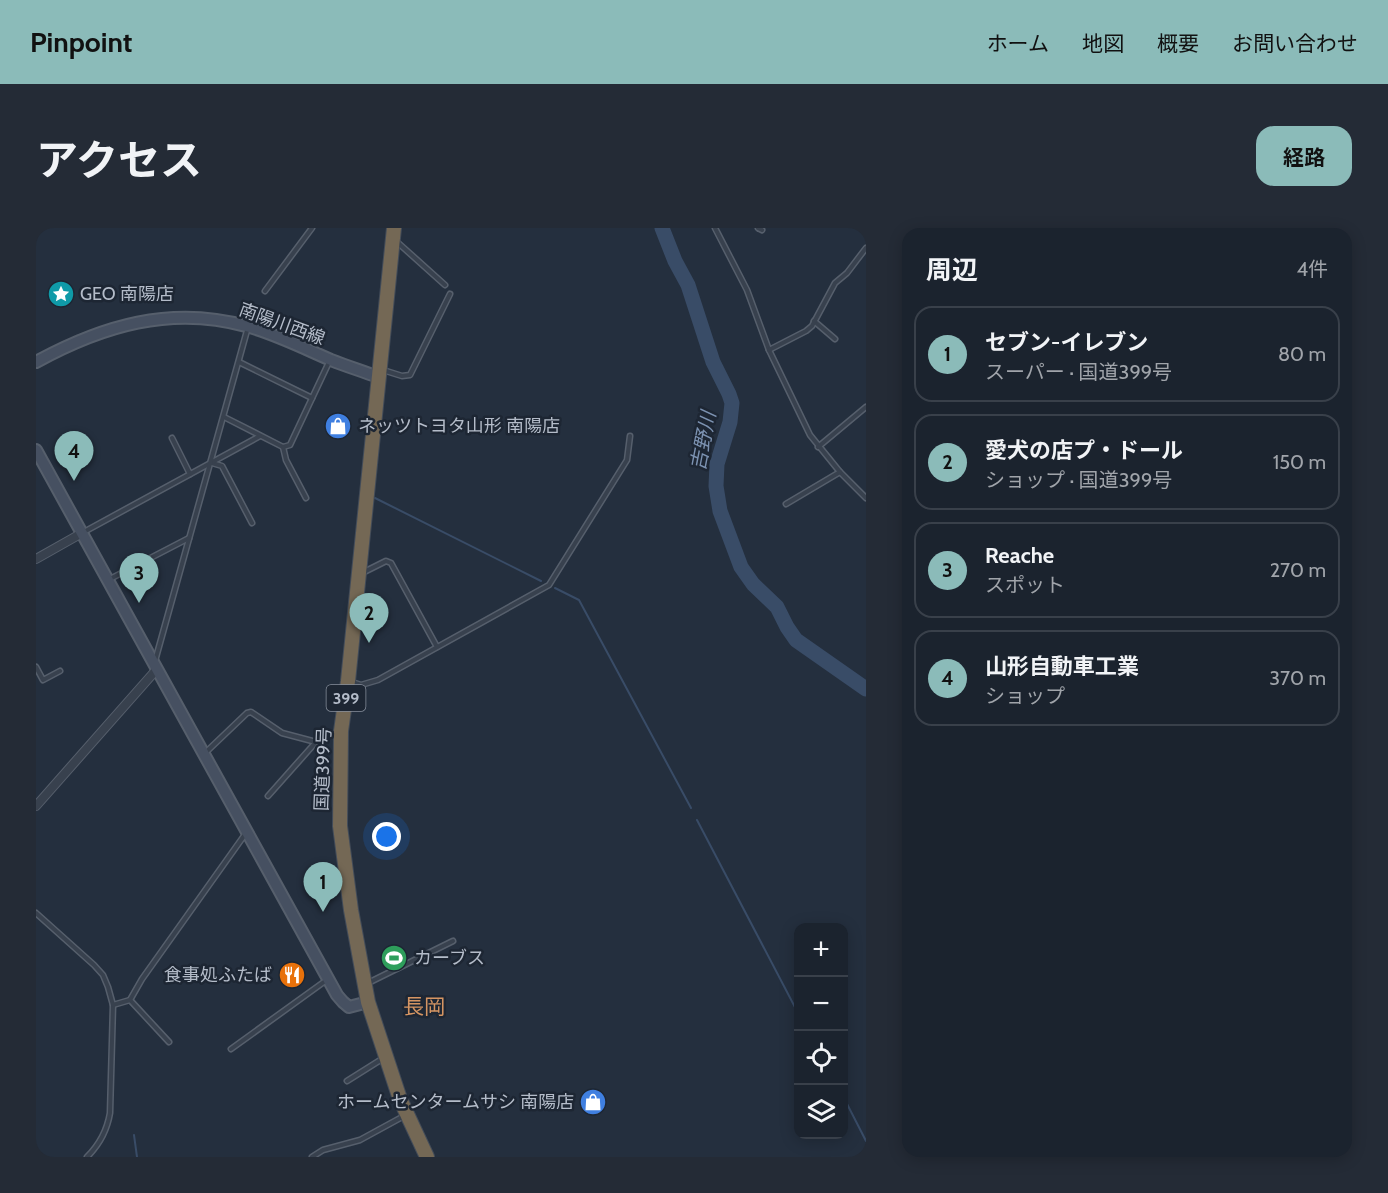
<!DOCTYPE html>
<html lang="ja">
<head>
<meta charset="utf-8">
<style>
	:root { --surface:#1b232e; --page:#242b36; --text:#f1f3f6; --muted:#a0a4aa; --line:#39404a; --accent:#8bbbb9 }
	body { margin:0; font-family:Cabin,"Noto Sans JP",sans-serif; background:var(--page); color:var(--text) }
	.controls { position:absolute; right:18px; bottom:18px; display:grid; overflow:hidden; border-radius:12px; box-shadow:0 3px 15px #0003 }
	.controls button { width:54px; height:54px; display:grid; place-items:center; padding:0; border:0; border-bottom:2px solid var(--line); background:var(--surface); color:var(--text); font:30px sans-serif }
	.you { position:absolute; left:351px; top:609px; width:21px; height:21px; margin:-15px; border:4px solid #fff; border-radius:50%; background:#1a73e8; box-shadow:0 0 0 9px #1a73e833 }
	.badge { display:grid; place-items:center; width:39px; height:39px; border-radius:50%; background:var(--accent); color:#111; font-size:20px; font-weight:700 }
	.pin { position:absolute; translate:-50% -50px; filter:drop-shadow(0 2px 3px #0008) }
	.pin::after { content:''; position:absolute; top:32px; width:21px; height:18px; background:inherit; clip-path:polygon(0 0,100% 0,50% 100%) }
	.list { margin:0; padding:0; list-style:none }
	h2 { display:flex; justify-content:space-between; align-items:center; height:78px; margin:0; padding:0 24px; font-size:26px }
	h2 small { font-size:20px; font-weight:400; color:var(--muted) }
	.list li { display:grid; grid-template-columns:39px 1fr auto; gap:18px; align-items:center; box-sizing:border-box; height:96px; margin:0 12px 12px; padding:0 12px; border:2px solid var(--line); border-radius:18px }
	.list b { display:block; font-size:22px; white-space:nowrap }
	.list p { margin:0; font-size:20px; white-space:nowrap; color:var(--muted) }
	.list em { font-size:20px; font-style:normal; color:var(--muted) }
	.icon { flex:none; width:33px; height:33px; fill:none; stroke:currentColor; stroke-width:2; stroke-linecap:round; stroke-linejoin:round }
	.map { position:relative; flex:none; width:830px; height:929px; overflow:hidden; border-radius:18px }
	header { display:flex; align-items:center; gap:36px; box-sizing:border-box; height:84px; padding:0 30px; background:var(--accent); color:#111 }
	header strong { font-size:28px }
	nav { display:flex; gap:33px; margin-inline-start:auto; font-size:21px }
	.intro { display:flex; align-items:center; justify-content:space-between; box-sizing:border-box; height:144px; padding:0 36px }
	h1 { margin:0; font-size:42px }
	.button { padding:15px 27px; border-radius:18px; background:var(--accent); color:#111; font-size:21px; font-weight:700 }
	main { display:flex; gap:36px; padding:0 36px }
	aside { flex:1; background:var(--surface); border-radius:18px; box-shadow:0 3px 15px #0003 }
	.map>svg:first-child { display:block }
	.lines { fill:none; stroke-linecap:round; stroke-linejoin:round }
	.stream { stroke:#394c67; stroke-width:2 }
	.river { stroke:#394c67; stroke-width:15 }
	.lane-casing { stroke:#565f6c; stroke-width:7 }
	.street-casing { stroke:#565f6c; stroke-width:10 }
	.secondary-casing { stroke:#565f6c; stroke-width:14 }
	.highway-casing { stroke:#434c59; stroke-width:16 }
	.lane { stroke:#38414e; stroke-width:4 }
	.street { stroke:#38414e; stroke-width:8 }
	.secondary { stroke:#465061; stroke-width:10 }
	.highway { stroke:#746855; stroke-width:14 }
	.labels { text-anchor:middle; dominant-baseline:central; stroke-width:5; stroke-linejoin:round; paint-order:stroke }
	.shield { fill:#1d2633; stroke:#878f9c; stroke-width:1.5 }
	.shield-label { font-size:16px; font-weight:bold; fill:#b4bcc9 }
	.poi-label { font-size:18px; fill:#b4bcc9; stroke:#1d2633; text-anchor:start }
	.street-label { font-size:18px; fill:#b4bcc9; stroke:#1d2633 }
	.water-label { font-size:20px; font-style:italic; fill:#7c92b1; stroke:#1d2633 }
	.quarter-label { font-size:21px; fill:#d59563; stroke:#1d2633 }
</style>
</head>
<body>
<header>
<strong>Pinpoint</strong>
<nav><a>ホーム</a><a>地図</a><a>概要</a><a>お問い合わせ</a></nav>
</header>
<div class="intro"><h1>アクセス</h1><a class="button">経路</a></div>
<main>
<div class="map">
<svg width="830" height="929" viewBox="0 0 830 929">
	<rect width="100%" height="100%" fill="#242f3e"/>
	<g class="lines">
		<g class="stream">
			<polyline points="339,270 505,353"/>
			<polyline points="519,360 543,372 655,580"/>
			<polyline points="661,592 762,785"/>
			<polyline points="808,870 830,913"/>
			<polyline points="98,907 101,929"/>
		</g>
		<polyline class="river" points="626,0 639,33 652,57 677,134 693,166 696,175 694,194 681,236 680,258 684,283 705,339 717,356 741,379 751,399 760,412 830,461"/>
		<defs>
			<g id="lane">
				<polyline points="679,0 711,62 733,122 774,207 804,244 830,270"/>
				<polyline points="722,0 726,2"/>
				<polyline points="360,13 409,57"/>
				<polyline points="229,63 276,0"/>
				<polyline points="778,93 799,111"/>
				<polyline points="733,122 770,103 776,98 799,55 811,45 830,20"/>
				<polyline points="203,134 276,170"/>
				<polyline points="347,142 366,148 374,147 414,66"/>
				<polyline points="188,189 247,219 254,217 294,132"/>
				<polyline points="136,210 154,246"/>
				<polyline points="247,219 250,232 270,270"/>
				<polyline points="782,219 830,179"/>
				<polyline points="176,235 186,238 216,295"/>
				<polyline points="750,276 804,244"/>
				<polyline points="46,305 224,208"/>
				<polyline points="326,345 350,333 355,335 401,419"/>
				<polyline points="72,352 153,310"/>
				<polyline points="119,433 212,99"/>
				<polyline points="0,439 7,452 24,443"/>
				<polyline points="316,454 325,457 342,452 513,357 591,232 594,208"/>
				<polyline points="168,526 211,485 215,484 246,505 280,514"/>
				<polyline points="232,568 280,514 301,504"/>
				<path d="M0 685 58 737 67 747 72 759 77 777 74 885C71 903 64 916 51 929"/>
				<polyline points="332,755 417,713"/>
				<polyline points="94,772 133,814"/>
				<polyline points="77,777 94,772 106,751 210,605"/>
				<polyline points="195,821 292,751"/>
				<polyline points="311,853 346,831"/>
				<polyline points="276,929 287,922 324,912 368,888"/>
			</g>
			<g id="street">
				<polyline points="0,331 46,305"/>
				<polyline points="0,578 121,441"/>
			</g>
			<g id="secondary">
				<path d="M0 134C66 98 135 77 210 98 240 106 267 120 295 132 310 138 326 143 342 149"/>
				<polyline points="0,222 301,767 307,774 313,779 332,774"/>
			</g>
			<polyline id="highway" points="358,0 312,453 305,503 304,598 315,682 332,774 364,871 391,929"/>
		</defs>
		<use href="#lane" class="lane-casing"/>
		<use href="#street" class="street-casing"/>
		<use href="#secondary" class="secondary-casing"/>
		<use href="#highway" class="highway-casing"/>
		<use href="#lane" class="lane"/>
		<use href="#street" class="street"/>
		<use href="#secondary" class="secondary"/>
		<use href="#highway" class="highway"/>
	</g>
	<defs>
		<symbol id="sight-disc" viewBox="-11 -11 22 22"><circle r="9.5" fill="#0f9aa8" stroke="#1d2633"/><path d="M0-6L1.8-2.2L6-1.7L2.9 1.2L3.7 5.4L0 3.3L-3.7 5.4L-2.9 1.2L-6-1.7L-1.8-2.2Z" fill="#fff"/></symbol>
		<symbol id="shop-disc" viewBox="-11 -11 22 22"><circle r="9.5" fill="#3f7fe0" stroke="#1d2633"/><path d="M-5-2.5h2.3a2.7 3.5 0 0 1 5.4 0H5L5.5 6h-11ZM-1.5-2.5h3a1.5 2.3 0 0 0-3 0Z" fill="#fff"/></symbol>
		<symbol id="stadium-disc" viewBox="-11 -11 22 22"><circle r="9.5" fill="#2e9e5b" stroke="#1d2633"/><path d="M0-5a6.5 5 0 1 0 0 10a6.5 5 0 1 0 0-10ZM-3.5-1.8h7v3.6h-7Z" fill="#fff"/></symbol>
		<symbol id="restaurant-disc" viewBox="-11 -11 22 22"><circle r="9.5" fill="#e8710a" stroke="#1d2633"/><path d="M-5-6h1v4h1v-4h1v4h1v-4h1v5L-1.5 .5V6h-2V.5L-5-1ZM5-6V6H3V1.5H1.5Q1.5-4 5-6Z" fill="#fff"/></symbol>
	</defs>
	<g fill-rule="evenodd">
		<use href="#sight-disc" x="10" y="51" width="30" height="30"/>
		<use href="#shop-disc" x="287" y="183" width="30" height="30"/>
		<use href="#stadium-disc" x="343" y="715" width="30" height="30"/>
		<use href="#restaurant-disc" x="241" y="732" width="30" height="30"/>
		<use href="#shop-disc" x="542" y="859" width="30" height="30"/>
	</g>
	<g class="labels">
		<rect class="shield" x="290.5" y="457" width="39" height="26" rx="4.5"/>
		<g class="shield-label">
			<text x="310" y="470">399</text>
		</g>
		<g class="poi-label">
			<text x="44" y="66">GEO 南陽店</text>
			<text x="322" y="198">ネッツトヨタ山形 南陽店</text>
			<text x="378" y="730">カーブス</text>
			<text x="236" y="747" text-anchor="end">食事処ふたば</text>
			<text x="538" y="874" text-anchor="end">ホームセンタームサシ 南陽店</text>
		</g>
		<g class="street-label">
			<text transform="translate(246 96) rotate(20)">南陽川西線</text>
			<text transform="translate(287 541) rotate(-88)">国道399号</text>
		</g>
		<g class="water-label">
			<text transform="translate(667 213) rotate(-79)">吉野川</text>
		</g>
		<g class="quarter-label">
			<text x="388" y="778">長岡</text>
		</g>
	</g>
</svg>
<div class="controls">
<button>+</button>
<button>−</button>
<button><svg class="icon" aria-label="locate" viewBox="0 0 24 24"><circle cx="12" cy="12" r="6"/><path d="M12 2v4M12 18v4M2 12h4M18 12h4"/></svg></button>
<button><svg class="icon" aria-label="layers" viewBox="0 0 24 24"><path d="M12 4l9 5-9 5-9-5zM3 14l9 5 9-5"/></svg></button>
</div>
<div class="you"></div>
<div class="pin badge" style="left:287px;top:684px">1</div>
<div class="pin badge" style="left:333px;top:415px">2</div>
<div class="pin badge" style="left:103px;top:375px">3</div>
<div class="pin badge" style="left:38px;top:253px">4</div>
</div>
<aside>
<h2>周辺<small>4件</small></h2>
<ul class="list">
<li><span class="badge">1</span><div><b>セブン-イレブン</b><p>スーパー · 国道399号</p></div><em>80 m</em></li>
<li><span class="badge">2</span><div><b>愛犬の店プ・ドール</b><p>ショップ · 国道399号</p></div><em>150 m</em></li>
<li><span class="badge">3</span><div><b>Reache</b><p>スポット</p></div><em>270 m</em></li>
<li><span class="badge">4</span><div><b>山形自動車工業</b><p>ショップ</p></div><em>370 m</em></li>
</ul>
</aside>
</main>
</body>
</html>
